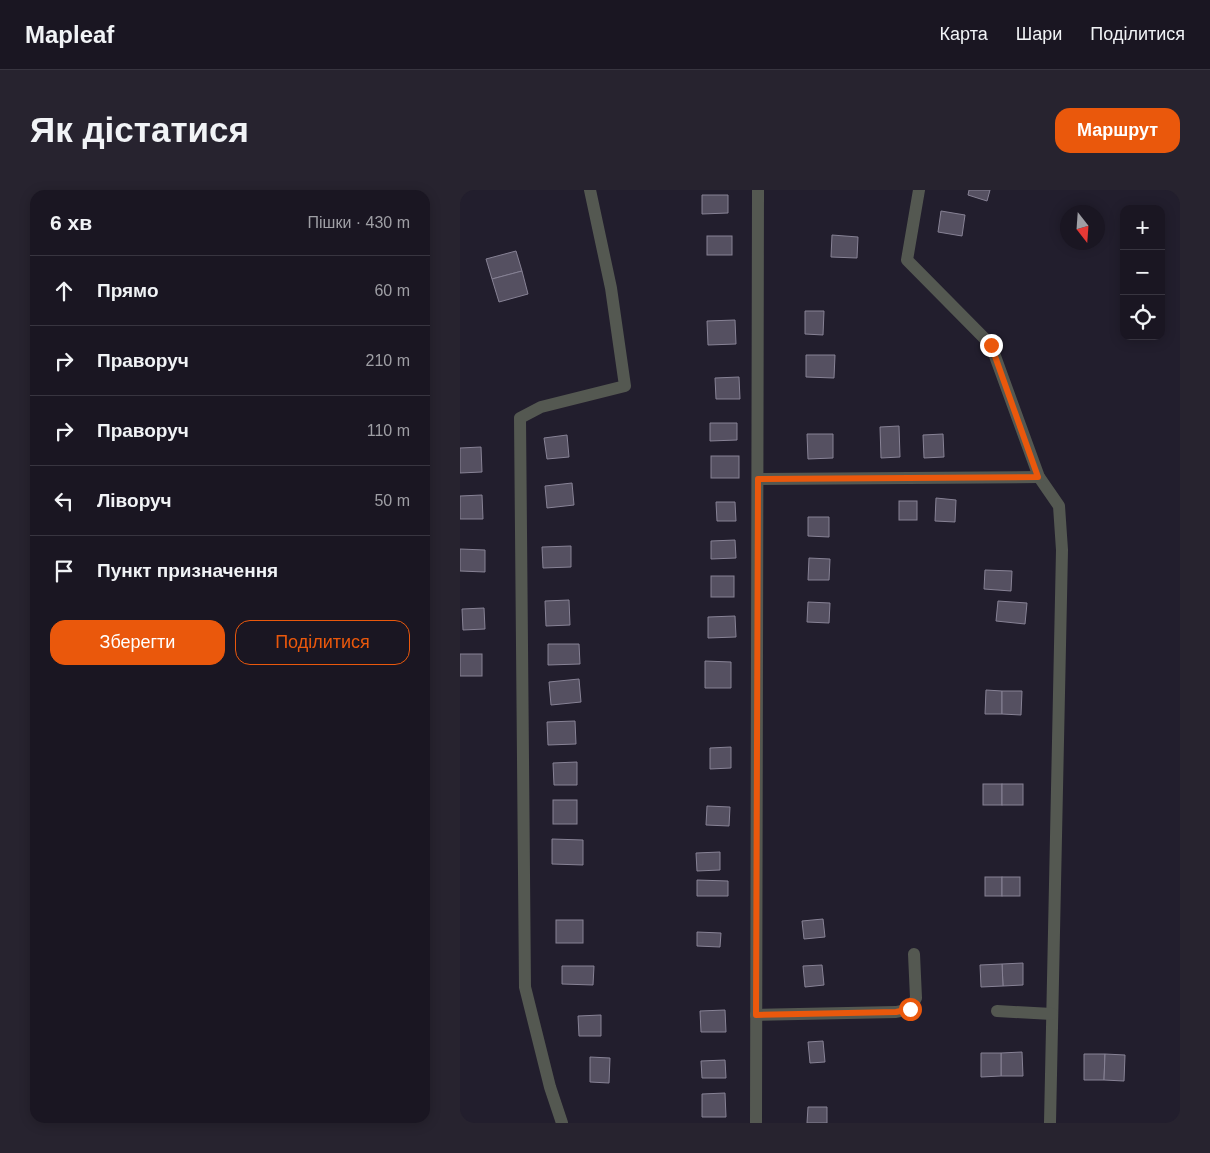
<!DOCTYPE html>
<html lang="uk">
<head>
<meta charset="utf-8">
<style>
	:root { --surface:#1a1622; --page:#27232f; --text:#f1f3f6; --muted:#9f9fa5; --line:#383540; --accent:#ea580c }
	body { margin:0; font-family:Helvetica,sans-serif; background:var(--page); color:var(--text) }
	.controls { position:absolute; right:15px; top:15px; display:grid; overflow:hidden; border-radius:10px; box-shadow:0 2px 12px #0003 }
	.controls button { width:45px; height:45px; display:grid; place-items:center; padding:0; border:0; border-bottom:1px solid var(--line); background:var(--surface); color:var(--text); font:25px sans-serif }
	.compass { position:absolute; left:600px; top:15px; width:45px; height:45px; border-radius:50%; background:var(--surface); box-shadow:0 2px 12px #0003; rotate:163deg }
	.stop { position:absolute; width:15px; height:15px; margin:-11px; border:4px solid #ea580c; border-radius:50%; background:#fff }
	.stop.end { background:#ea580c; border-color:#fff; box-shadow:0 1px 5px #0008 }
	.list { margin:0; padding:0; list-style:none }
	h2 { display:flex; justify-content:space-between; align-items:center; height:65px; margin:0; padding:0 20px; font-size:21px }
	h2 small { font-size:16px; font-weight:400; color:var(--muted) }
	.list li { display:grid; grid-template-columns:32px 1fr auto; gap:15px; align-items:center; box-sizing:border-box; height:70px; padding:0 20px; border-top:1px solid var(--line) }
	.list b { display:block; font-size:19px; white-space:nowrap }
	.list em { font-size:16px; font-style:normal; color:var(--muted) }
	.actions { display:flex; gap:10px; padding:15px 20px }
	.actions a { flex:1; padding:11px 0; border:1px solid var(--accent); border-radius:15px; text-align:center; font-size:18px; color:var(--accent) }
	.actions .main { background:var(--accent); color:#fff }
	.icon { flex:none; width:28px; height:28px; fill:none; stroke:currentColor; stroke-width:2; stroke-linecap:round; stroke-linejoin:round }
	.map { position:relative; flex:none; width:720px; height:933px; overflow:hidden; border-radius:15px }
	header { display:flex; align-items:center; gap:30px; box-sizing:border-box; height:70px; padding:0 25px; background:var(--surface); border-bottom:1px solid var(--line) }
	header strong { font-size:24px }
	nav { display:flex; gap:28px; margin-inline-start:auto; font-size:18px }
	.intro { display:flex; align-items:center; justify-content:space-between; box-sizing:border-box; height:120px; padding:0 30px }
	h1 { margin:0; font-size:35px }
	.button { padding:12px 22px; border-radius:15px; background:var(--accent); color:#fff; font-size:18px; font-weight:700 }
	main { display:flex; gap:30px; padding:0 30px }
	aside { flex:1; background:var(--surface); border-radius:15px; box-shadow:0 2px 12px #0003 }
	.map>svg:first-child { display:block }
	.building { fill:#555061; stroke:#878295 }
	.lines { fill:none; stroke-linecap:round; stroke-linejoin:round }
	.minor { stroke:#545851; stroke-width:12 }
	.route { stroke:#ea580c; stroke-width:6 }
</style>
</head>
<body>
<header>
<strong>Mapleaf</strong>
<nav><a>Карта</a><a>Шари</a><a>Поділитися</a></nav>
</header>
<div class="intro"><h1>Як дістатися</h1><a class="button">Маршрут</a></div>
<main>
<aside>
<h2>6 хв<small>Пішки · 430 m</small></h2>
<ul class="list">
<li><svg class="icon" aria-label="ahead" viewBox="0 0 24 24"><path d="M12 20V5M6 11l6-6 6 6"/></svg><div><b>Прямо</b></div><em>60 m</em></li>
<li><svg class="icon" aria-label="right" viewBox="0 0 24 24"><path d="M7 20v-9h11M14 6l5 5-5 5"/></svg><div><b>Праворуч</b></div><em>210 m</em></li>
<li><svg class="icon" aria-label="right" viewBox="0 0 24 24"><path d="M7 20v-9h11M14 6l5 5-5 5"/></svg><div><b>Праворуч</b></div><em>110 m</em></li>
<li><svg class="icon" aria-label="left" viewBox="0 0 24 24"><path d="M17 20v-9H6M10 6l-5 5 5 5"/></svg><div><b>Ліворуч</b></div><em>50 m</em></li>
<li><svg class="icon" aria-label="arrive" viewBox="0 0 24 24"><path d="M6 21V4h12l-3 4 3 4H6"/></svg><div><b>Пункт призначення</b></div></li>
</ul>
<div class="actions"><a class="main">Зберегти</a><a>Поділитися</a></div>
</aside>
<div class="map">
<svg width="720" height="933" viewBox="0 0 720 933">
	<rect width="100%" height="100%" fill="#221e2d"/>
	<g class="building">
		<polygon points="509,0 530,0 527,11 508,5"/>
		<polygon points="242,5 268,5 268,23 242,24"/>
		<polygon points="481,21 505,25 502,46 478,42"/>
		<polygon points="372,45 398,47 397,68 371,67"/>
		<rect x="247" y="46" width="25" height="19"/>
		<polygon points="56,61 62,81 32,89 26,69"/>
		<polygon points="62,81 68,104 39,112 32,89"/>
		<polygon points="345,121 364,121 363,145 345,144"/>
		<polygon points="275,130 276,154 248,155 247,131"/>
		<polygon points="346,165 375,165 374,188 346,187"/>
		<polygon points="279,187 280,209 256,209 255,188"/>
		<polygon points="250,233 277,233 277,250 250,251"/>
		<polygon points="439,236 440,267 421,268 420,237"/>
		<polygon points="347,244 373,244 373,268 348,269"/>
		<polygon points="483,244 484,267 464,268 463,245"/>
		<polygon points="107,245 109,267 87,269 84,248"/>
		<polygon points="21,257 22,282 0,283 0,258"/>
		<rect x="251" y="266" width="28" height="22"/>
		<polygon points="112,293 114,315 87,318 85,296"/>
		<polygon points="22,305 23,329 0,329 0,306"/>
		<polygon points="476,308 496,310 495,332 475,331"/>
		<rect x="439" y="311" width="18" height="19"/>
		<polygon points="256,312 275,312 276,331 257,331"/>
		<polygon points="348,327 369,327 369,347 348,346"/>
		<polygon points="275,350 276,368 251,369 251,351"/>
		<polygon points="111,356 111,377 83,378 82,357"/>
		<polygon points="0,359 25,360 25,382 0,381"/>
		<polygon points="349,368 370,369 369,390 348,390"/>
		<polygon points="525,380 552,381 551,401 524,399"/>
		<rect x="251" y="386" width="23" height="21"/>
		<polygon points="109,410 110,435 86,436 85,411"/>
		<polygon points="538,411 567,413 565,434 536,431"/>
		<polygon points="348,412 370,413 369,433 347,432"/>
		<polygon points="24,418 25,439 3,440 2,419"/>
		<polygon points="275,426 276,447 248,448 248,427"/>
		<polygon points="88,454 119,454 120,474 88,475"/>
		<rect x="0" y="464" width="22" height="22"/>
		<polygon points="245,471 271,472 271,498 245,498"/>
		<polygon points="119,489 121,512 91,515 89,492"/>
		<polygon points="526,500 542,501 542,524 525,524"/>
		<polygon points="542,501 562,501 561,525 542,524"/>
		<polygon points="115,531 116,554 88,555 87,532"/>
		<polygon points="271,557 271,578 250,579 250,558"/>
		<polygon points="117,572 117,595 94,595 93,573"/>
		<rect x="523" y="594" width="19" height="21"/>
		<rect x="542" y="594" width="21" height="21"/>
		<rect x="93" y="610" width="24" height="24"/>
		<polygon points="247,616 270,617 269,636 246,635"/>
		<polygon points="92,649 123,650 123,675 92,674"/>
		<polygon points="260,662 260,680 237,681 236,663"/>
		<rect x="525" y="687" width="17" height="19"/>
		<rect x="542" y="687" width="18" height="19"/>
		<polygon points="237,690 268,691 268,706 237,706"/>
		<polygon points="363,729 365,747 344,749 342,731"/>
		<rect x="96" y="730" width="27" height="23"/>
		<polygon points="237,742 261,743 260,757 237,756"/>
		<polygon points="563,773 563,795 543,796 542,774"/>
		<polygon points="542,774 543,796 521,797 520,775"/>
		<polygon points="362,775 364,795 345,797 343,776"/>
		<polygon points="102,776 134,776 133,795 102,794"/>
		<polygon points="265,820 266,842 241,842 240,821"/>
		<polygon points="141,825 141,846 119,846 118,826"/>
		<polygon points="363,851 365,872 350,873 348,852"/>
		<polygon points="562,862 563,886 541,886 541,863"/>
		<polygon points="521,863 541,863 541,886 521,887"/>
		<polygon points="624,864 645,864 644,890 624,890"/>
		<polygon points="645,864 665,865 664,891 644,890"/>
		<polygon points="130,867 150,868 149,893 130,892"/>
		<polygon points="265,870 266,888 242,888 241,871"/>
		<polygon points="265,903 266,927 242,927 242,904"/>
		<polygon points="348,917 367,917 367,933 347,933"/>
	</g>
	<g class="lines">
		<g class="minor">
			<polyline points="459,0 447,70 531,155 579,287 599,316 602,360 590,933"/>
			<polyline points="298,289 579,287"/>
			<polyline points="537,821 592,824"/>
			<polyline points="296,825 436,822 450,819 456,808 454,764"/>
			<polyline points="102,933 90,897 65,797 60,228 81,217 165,196 151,98 130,0"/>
			<polyline points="296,933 298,0"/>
		</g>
	</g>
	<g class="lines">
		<polyline class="route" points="450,819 436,822 296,825 298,289 578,287 531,155"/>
	</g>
</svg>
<div class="controls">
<button>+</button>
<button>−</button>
<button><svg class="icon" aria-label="locate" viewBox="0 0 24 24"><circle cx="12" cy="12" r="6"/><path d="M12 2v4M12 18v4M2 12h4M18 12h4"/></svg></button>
</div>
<svg class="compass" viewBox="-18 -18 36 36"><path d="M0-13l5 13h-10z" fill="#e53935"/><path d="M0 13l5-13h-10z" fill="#9f9fa5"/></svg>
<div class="stop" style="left:450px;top:819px"></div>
<div class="stop end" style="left:531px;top:155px"></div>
</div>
</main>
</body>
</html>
